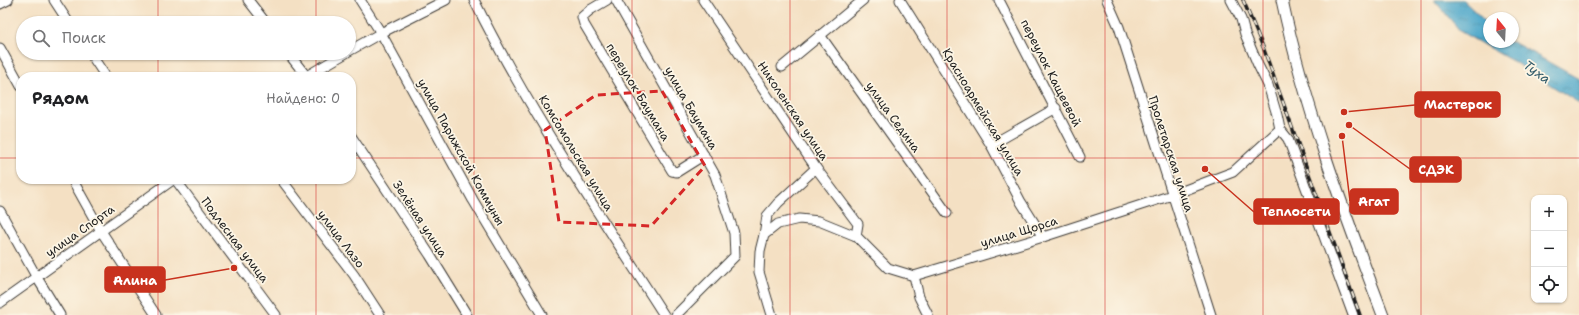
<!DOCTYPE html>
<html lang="ru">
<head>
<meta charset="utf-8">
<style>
	:root { --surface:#fff; --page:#f2f2f2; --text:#202124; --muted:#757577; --line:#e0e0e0 }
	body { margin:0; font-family:"Shantell Sans",sans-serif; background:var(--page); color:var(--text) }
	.controls { position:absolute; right:12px; bottom:12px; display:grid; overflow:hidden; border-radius:8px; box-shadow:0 1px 3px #0004 }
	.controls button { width:36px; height:36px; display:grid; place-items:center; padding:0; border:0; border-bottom:1px solid var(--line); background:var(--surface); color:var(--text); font:20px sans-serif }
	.compass { position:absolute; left:1483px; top:12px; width:36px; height:36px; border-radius:50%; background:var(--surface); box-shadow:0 1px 3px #0004; rotate:342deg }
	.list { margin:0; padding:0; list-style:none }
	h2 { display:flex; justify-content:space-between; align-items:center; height:52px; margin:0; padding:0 16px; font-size:17px }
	h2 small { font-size:13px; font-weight:400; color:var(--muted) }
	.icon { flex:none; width:22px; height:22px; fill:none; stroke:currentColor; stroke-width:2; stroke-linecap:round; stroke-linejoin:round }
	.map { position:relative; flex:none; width:1579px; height:315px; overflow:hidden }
	.search { position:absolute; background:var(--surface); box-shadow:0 1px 3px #0004; left:16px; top:16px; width:340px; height:44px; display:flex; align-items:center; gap:10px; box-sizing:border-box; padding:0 14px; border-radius:22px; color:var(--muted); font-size:15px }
	.panel { position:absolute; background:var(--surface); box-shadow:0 1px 3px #0004; left:16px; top:72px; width:340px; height:112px; border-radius:16px }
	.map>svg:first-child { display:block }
	.water { fill:url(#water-ripples); stroke:#346273 }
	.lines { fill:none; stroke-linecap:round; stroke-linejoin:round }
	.minor-casing { stroke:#3c3935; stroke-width:11 }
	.major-casing { stroke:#3c3935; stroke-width:13 }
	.minor { stroke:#fff; stroke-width:9 }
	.major { stroke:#fff; stroke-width:11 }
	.rail-casing { stroke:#1c1c1c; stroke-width:3.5 }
	.rail { stroke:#fcf5e5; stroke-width:2; stroke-dasharray:6; stroke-linecap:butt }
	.marked { fill:none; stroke:#d62828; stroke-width:3; stroke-dasharray:8 5; stroke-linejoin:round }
	.grid { fill:none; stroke:#d62828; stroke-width:1; stroke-opacity:0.55 }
	.labels { text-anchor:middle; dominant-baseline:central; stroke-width:3.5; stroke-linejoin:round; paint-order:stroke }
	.street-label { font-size:12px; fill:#1c1c1c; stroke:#fcf5e5 }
	.water-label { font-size:13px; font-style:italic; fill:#325b6a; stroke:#fcf5e5 }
	.leader { fill:none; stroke:#c8321e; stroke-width:1.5 }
	.callout-dot { fill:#c8321e; stroke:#fcf5e5; stroke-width:1.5 }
	.callout { fill:#c8321e; stroke:#c8321e; stroke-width:1.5 }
	.callout-label { font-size:13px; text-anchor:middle; font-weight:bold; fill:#fff }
</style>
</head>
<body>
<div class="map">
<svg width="1579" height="315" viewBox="0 0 1579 315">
	<defs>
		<pattern id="water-ripples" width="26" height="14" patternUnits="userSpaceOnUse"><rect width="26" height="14" fill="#4da7ca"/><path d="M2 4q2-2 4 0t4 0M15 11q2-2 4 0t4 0" fill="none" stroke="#3f87a3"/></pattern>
	</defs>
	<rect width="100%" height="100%" fill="#fcf5e5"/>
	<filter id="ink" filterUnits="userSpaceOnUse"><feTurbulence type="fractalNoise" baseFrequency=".025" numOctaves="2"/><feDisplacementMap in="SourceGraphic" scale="8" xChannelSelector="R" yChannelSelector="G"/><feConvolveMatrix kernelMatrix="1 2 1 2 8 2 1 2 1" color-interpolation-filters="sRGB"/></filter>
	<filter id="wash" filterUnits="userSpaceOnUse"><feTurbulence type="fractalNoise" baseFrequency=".012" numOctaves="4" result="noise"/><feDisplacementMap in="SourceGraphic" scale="16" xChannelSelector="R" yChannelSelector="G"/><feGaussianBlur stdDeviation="0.9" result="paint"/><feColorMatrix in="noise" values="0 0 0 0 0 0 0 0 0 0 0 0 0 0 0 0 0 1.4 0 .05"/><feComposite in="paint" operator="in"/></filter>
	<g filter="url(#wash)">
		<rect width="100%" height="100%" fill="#f4e0c3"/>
		<polygon class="water" points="1434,0 1463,0 1489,25 1489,42 1513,42 1579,79 1579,103 1514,62 1461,32"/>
	</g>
	<g filter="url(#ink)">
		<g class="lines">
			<defs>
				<g id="minor">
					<polyline points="54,0 69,23"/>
					<polyline points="248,0 266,23"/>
					<polyline points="360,0 381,33 473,200 542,315"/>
					<path d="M474 0C528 110 598 212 664 315"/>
					<polyline points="607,0 590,10 582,17 584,24 672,171 677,172 704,155"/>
					<polyline points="616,0 715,175 734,233 735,256 676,315"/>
					<polyline points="703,0 816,168 858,224 856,236"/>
					<polyline points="900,0 991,145 1021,202 1043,237"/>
					<polyline points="999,0 1080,157"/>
					<polyline points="1107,0 1119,27 1211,315"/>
					<polyline points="1231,0 1241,19 1245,34 1258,65 1268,85 1277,115 1280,129 1288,139 1353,315"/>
					<polyline points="0,4 8,0"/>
					<polyline points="820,35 947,213"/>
					<polyline points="0,48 21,86"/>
					<polyline points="349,51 381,33 446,0"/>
					<polyline points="90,53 106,77"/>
					<polyline points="288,53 307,77"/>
					<polyline points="782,67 863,0"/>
					<polyline points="305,77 346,53"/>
					<polyline points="351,136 430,255 467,315"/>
					<polyline points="991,145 1056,108"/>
					<polyline points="72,179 101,231 156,315"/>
					<polyline points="175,179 276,315"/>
					<polyline points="281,179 354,275 380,315"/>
					<polyline points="0,211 36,276 60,315"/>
					<polyline points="764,235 767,216 778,203 816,168"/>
					<polyline points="914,276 919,297 928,315"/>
					<polyline points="0,303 174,179"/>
					<polyline points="772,315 759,272 760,251 764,235 778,224 799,219 819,221 856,236 888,268 914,276 1043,237 1172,195 1233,172 1280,129"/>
				</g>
				<path id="major" d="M1282 0C1305 108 1344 212 1383 315"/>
			</defs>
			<use href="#minor" class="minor-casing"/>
			<use href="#major" class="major-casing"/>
			<use href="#minor" class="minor"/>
			<use href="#major" class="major"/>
			<defs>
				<polyline id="rail" points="1243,0 1263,47 1360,315"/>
			</defs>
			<use href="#rail" class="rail-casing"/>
			<use href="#rail" class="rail"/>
		</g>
	</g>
	<path class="marked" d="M662 91 705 166 651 226 559 222 545 130 596 95Z"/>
	<path class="grid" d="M158 0V23M316 0V23M474 0V315M632 0V315M790 0V315M947 0V315M1105 0V315M1263 0V315M1421 0V315M158 53V77M316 53V77M0 158H21M351 158H1579M158 179V315M316 179V315"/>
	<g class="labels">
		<g class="street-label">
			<text transform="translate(1051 73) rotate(63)">переулок Кащеевой</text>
			<text transform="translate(638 92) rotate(59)">переулок Баумана</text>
			<text transform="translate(691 108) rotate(60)">улица Баумана</text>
			<text transform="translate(793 111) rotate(56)">Николенская улица</text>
			<text transform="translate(983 112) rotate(59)">Красноармейская улица</text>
			<text transform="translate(893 117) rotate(54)">улица Седина</text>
			<text transform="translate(461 152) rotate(61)">улица Парижской Коммуны</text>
			<text transform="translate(576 153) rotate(59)">Комсомольская улица</text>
			<text transform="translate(1171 154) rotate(72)">Пролетарская улица</text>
			<text transform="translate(420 219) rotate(57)">Зелёная улица</text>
			<text transform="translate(80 231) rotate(-35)">улица Спорта</text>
			<text transform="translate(1019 232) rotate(-17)">улица Щорса</text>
			<text transform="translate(341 239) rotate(53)">улица Лазо</text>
			<text transform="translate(235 240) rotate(53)">Подлесная улица</text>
		</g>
		<g class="water-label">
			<text transform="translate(1537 72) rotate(36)">Туха</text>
		</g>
	</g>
	<path class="leader" d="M1344 112L1415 105M1349 125L1410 169M1342 136L1350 201M1205 169L1254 212M234 268L165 280"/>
	<g class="callout-dot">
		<circle cx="1344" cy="112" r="4"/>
		<circle cx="1349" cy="125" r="4"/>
		<circle cx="1342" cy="136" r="4"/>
		<circle cx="1205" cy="169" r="4"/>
		<circle cx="234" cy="268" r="4"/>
	</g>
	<g class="callout">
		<rect x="1415" y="92" width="85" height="25" rx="4"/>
		<rect x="1410" y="157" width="51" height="25" rx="4"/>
		<rect x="1350" y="189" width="48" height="25" rx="4"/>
		<rect x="1254" y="199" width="85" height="25" rx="4"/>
		<rect x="105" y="267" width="60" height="25" rx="4"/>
	</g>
	<g class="callout-label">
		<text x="1458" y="109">Мастерок</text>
		<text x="1436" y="174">СДЭК</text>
		<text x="1374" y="206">Агат</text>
		<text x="1296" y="216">Теплосети</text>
		<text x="135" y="285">Алина</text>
	</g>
</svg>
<div class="controls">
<button>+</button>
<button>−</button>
<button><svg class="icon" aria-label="locate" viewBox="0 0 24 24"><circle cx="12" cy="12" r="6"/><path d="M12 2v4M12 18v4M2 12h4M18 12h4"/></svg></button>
</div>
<svg class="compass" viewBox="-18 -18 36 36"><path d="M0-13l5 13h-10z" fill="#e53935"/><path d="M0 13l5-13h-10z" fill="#757577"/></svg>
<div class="search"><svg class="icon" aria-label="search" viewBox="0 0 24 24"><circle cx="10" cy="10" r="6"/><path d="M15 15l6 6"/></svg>Поиск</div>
<section class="panel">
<h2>Рядом<small>Найдено: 0</small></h2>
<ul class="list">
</ul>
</section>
</div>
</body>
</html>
